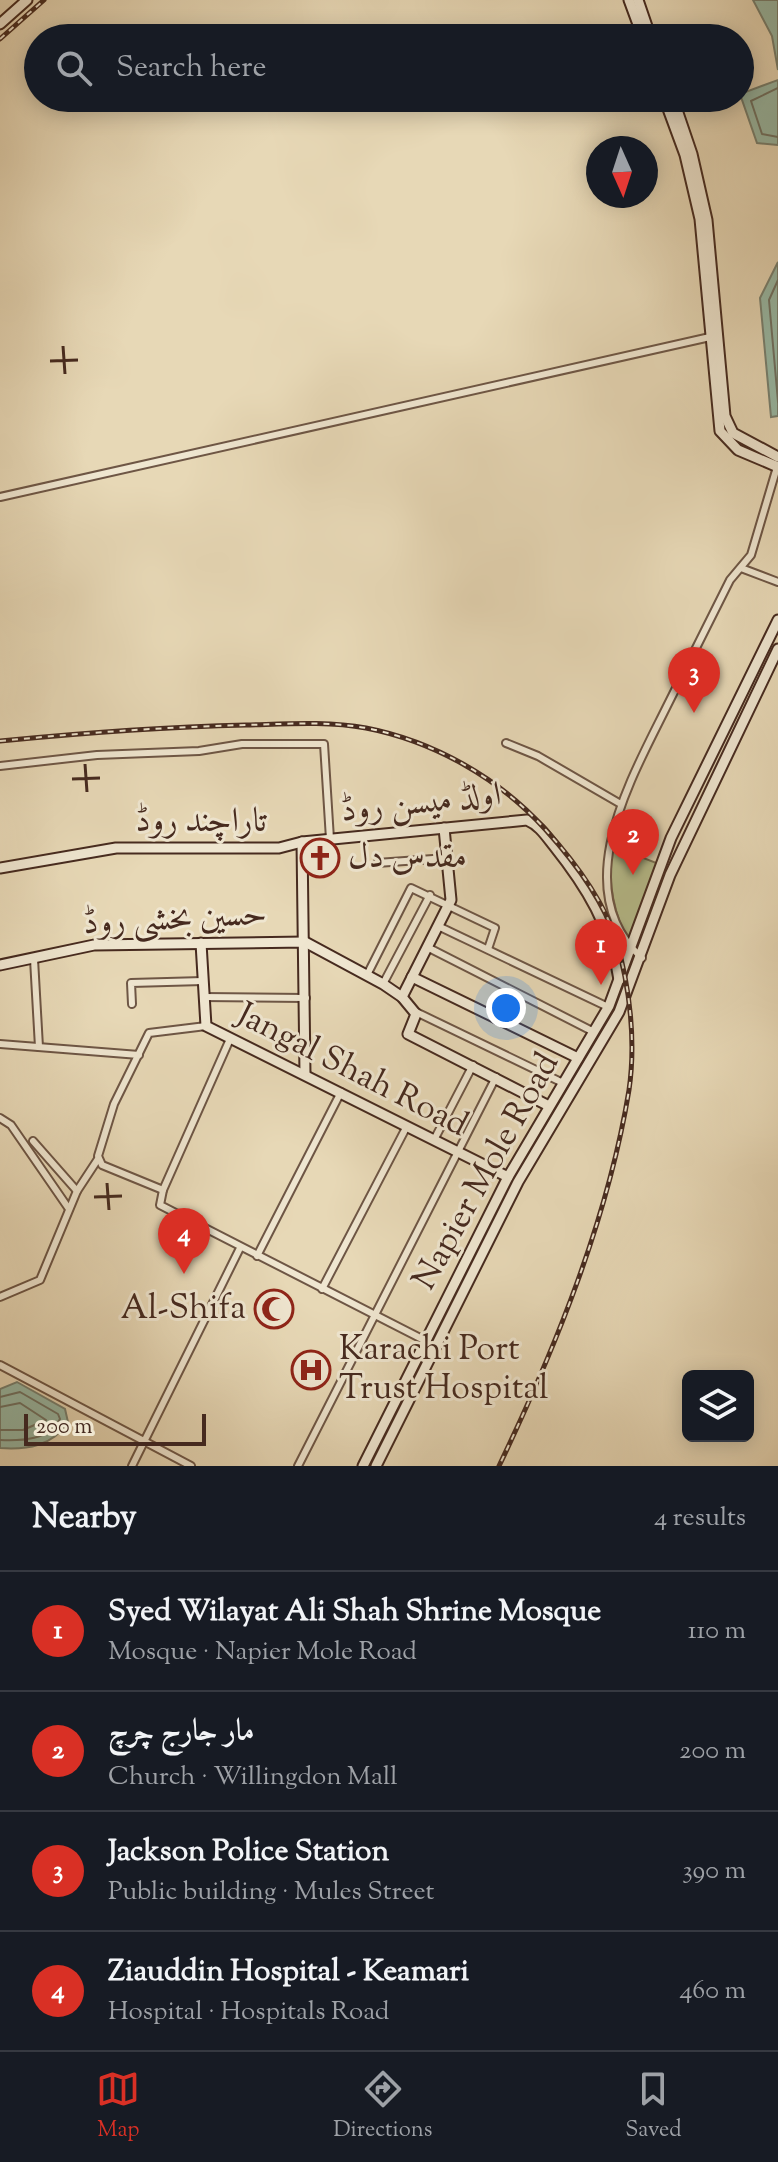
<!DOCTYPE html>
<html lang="en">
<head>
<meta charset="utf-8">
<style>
	:root { --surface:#171b24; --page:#20242c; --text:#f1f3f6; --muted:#9ea1a6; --line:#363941; --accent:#d93025 }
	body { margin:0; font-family:"Sorts Mill Goudy",Amiri,serif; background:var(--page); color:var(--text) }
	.controls { position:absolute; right:24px; bottom:24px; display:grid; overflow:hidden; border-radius:12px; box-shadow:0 4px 20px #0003 }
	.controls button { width:72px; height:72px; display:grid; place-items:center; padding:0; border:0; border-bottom:2px solid var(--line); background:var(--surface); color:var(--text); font:40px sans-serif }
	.compass { position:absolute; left:586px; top:136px; width:72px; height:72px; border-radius:50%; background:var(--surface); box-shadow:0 4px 20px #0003; rotate:177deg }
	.scale { position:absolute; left:24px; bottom:20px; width:182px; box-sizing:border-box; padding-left:8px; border:4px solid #462a1f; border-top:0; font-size:22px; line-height:28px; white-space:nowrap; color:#462a1f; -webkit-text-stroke:6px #efe6d0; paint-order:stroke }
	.you { position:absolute; left:506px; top:1008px; width:28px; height:28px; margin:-20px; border:6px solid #fff; border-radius:50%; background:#1a73e8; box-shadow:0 0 0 12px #1a73e833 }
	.badge { display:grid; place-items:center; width:52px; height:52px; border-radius:50%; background:var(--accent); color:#fff; font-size:26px; font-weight:700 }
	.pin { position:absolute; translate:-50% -66px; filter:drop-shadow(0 2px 4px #0008) }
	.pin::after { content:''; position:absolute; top:42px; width:28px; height:24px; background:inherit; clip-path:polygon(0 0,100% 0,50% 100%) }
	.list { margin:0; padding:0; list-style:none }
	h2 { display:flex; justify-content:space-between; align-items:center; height:104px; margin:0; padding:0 32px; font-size:34px }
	h2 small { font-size:26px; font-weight:400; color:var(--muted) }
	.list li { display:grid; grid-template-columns:52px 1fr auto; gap:24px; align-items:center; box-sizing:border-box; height:120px; padding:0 32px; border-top:2px solid var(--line) }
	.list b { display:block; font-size:30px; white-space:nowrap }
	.list p { margin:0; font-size:26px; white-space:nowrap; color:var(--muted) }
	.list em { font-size:26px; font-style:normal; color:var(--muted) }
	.icon { flex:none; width:44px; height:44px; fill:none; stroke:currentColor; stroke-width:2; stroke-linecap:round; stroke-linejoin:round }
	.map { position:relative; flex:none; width:778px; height:1466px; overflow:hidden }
	.search { position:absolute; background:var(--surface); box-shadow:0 4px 20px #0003; left:24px; right:24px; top:24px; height:88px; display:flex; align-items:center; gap:20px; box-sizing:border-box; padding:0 28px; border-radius:44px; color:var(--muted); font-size:30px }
	.sheet { height:584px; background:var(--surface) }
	nav { display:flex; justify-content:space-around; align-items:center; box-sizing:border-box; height:112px; border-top:2px solid var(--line); background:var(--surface); font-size:22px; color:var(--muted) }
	nav a { display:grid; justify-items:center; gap:4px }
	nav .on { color:var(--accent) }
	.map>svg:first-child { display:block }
	.green { fill:#b7be8d; stroke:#7e7456; stroke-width:2 }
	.water { fill:#98bba8; stroke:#778171; stroke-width:2 }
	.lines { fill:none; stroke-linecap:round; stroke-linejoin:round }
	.shore { stroke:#6f7264; stroke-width:2 }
	.street-casing { stroke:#6e5645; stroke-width:10 }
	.secondary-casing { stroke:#462a1f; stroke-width:13 }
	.street { stroke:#efe6d0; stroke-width:6 }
	.secondary { stroke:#efe6d0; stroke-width:9 }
	.rail-casing { stroke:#462a1f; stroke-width:5 }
	.rail { stroke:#efe6d0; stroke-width:2; stroke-dasharray:6; stroke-linecap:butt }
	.ticks { fill:none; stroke:#462a1f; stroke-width:3 }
	.labels { text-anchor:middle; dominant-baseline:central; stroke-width:6; stroke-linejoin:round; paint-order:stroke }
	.street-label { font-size:34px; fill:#462a1f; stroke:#efe6d0 }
	.poi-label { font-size:34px; fill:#462a1f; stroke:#efe6d0; text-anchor:start }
</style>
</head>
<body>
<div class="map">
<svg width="778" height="1466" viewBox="0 0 778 1466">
	<rect width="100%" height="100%" fill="#e7d8b6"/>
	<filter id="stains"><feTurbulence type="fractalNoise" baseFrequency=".0025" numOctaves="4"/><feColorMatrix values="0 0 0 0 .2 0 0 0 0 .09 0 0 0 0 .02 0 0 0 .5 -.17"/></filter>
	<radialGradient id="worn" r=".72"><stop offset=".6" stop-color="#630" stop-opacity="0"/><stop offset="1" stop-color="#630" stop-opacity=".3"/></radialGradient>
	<path class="green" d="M610 845 659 864 632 947C612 914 609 883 610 845Z"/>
	<g class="water">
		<polygon points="753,0 778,0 778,70 772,36"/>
		<polygon points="778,80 778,145 757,143 740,94"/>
		<polygon points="778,262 778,416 771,417 760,298"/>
		<path d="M17 1382 65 1409 68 1422C53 1446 27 1450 0 1448V1389Z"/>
	</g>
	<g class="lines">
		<g class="shore">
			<polyline points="778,88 751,101 762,134 778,137"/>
			<polyline points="778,280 769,300 778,402"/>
			<path d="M0 1397 20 1392 58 1414 60 1419C49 1440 22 1441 0 1440"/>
			<polyline points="0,1407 20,1403 46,1420 23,1430 0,1430"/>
		</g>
		<defs>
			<g id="street">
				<polyline points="0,497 710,337"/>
				<polyline points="741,568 778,582"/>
				<polyline points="506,743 538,756 619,803"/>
				<polyline points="0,766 97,755 199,751 242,744 324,744 330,839"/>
				<polyline points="377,863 447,858"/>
				<polyline points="438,926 608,1007"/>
				<polyline points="427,947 592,1031"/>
				<path d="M642 958C566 890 632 777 667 706 688 664 709 622 730 580L751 555 777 467"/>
				<polyline points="34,959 39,1047"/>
				<polyline points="367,975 411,888 495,928 488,949"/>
				<polyline points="383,984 430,895"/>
				<polyline points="203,997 306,998"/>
				<polyline points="132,1004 131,983 203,981"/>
				<polyline points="416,1012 563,1083"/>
				<polyline points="230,1039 163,1190 160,1205 426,1341"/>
				<polyline points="0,1044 139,1055"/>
				<polyline points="0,1118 11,1125 69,1209"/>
				<polyline points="434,1140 473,1065"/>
				<polyline points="33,1141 77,1191"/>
				<polyline points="163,1190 102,1165 98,1156 114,1104 149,1033 206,1026"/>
				<polyline points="257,1256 341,1092"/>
				<polyline points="322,1289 407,1126"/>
				<polyline points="0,1297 40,1280 77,1191 98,1159"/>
				<polyline points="0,1365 191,1466"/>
				<polyline points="132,1466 240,1248"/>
				<polyline points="298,1466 496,1077"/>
			</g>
			<g id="secondary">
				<polyline points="629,0 643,38"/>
				<polyline points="638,0 651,38"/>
				<polyline points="0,24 27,0"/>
				<polyline points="664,98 685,155 700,219 720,431 738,450 778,467"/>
				<polyline points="673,98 692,154 707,220 725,416 733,433 778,457"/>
				<polyline points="302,842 305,1074"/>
				<path d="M0 868 116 848H279L302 842 527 820C539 825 546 836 554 846 586 886 612 928 619 980"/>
				<polyline points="201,943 206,1026 508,1177"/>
				<polyline points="0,965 94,945 305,942 383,984 402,997 416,1014 408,1034 549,1106"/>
				<polyline points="412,977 578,1058"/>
				<polyline points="402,997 451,900 444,828"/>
				<polyline points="363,1466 508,1177 609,1006 671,838 778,620"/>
				<polyline points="376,1466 518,1182 619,1012 670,875 778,649"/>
			</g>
		</defs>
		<use href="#street" class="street-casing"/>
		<use href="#secondary" class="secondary-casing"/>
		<use href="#street" class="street"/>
		<use href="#secondary" class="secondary"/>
		<defs>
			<g id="rail">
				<polyline points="0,39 44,0"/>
				<path d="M0 741C82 733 164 727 246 725 286 724 327 721 366 728 433 741 499 778 545 829 574 861 603 899 616 940 630 987 636 1042 629 1090 608 1219 555 1349 499 1466"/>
			</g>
		</defs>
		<use href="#rail" class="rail-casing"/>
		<use href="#rail" class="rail"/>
	</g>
	<path class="ticks" d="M63 346 65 374M50 361 78 360M85 764 87 792M72 779 100 778M107 1183 109 1210M94 1197 122 1196"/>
	<defs>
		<symbol id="church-ring" viewBox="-11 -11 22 22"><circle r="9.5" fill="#efe6d0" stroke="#8f2418" stroke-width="1.5"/><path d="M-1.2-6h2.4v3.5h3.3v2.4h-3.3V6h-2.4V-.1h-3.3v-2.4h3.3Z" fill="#8f2418"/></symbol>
		<symbol id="mosque-ring" viewBox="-11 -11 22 22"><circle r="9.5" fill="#efe6d0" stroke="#8f2418" stroke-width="1.5"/><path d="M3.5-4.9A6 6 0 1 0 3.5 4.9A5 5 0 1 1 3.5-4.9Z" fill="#8f2418"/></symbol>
		<symbol id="hospital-ring" viewBox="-11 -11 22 22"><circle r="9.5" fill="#efe6d0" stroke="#8f2418" stroke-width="1.5"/><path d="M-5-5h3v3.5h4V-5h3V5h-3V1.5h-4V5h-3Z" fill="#8f2418"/></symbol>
	</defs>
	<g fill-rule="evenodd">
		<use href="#church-ring" x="298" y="836" width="44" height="44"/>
		<use href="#mosque-ring" x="252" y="1287" width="44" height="44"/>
		<use href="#hospital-ring" x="289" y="1348" width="44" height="44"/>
	</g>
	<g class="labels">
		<g class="street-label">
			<text transform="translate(421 804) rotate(-6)">اولڈ میسن روڈ</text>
			<text x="201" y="822">تاراچند روڈ</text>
			<text transform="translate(175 920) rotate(-3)">حسین بخشی روڈ</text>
			<text transform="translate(352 1071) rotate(27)">Jangal Shah Road</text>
			<text transform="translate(487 1172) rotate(-61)">Napier Mole Road</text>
		</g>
		<g class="poi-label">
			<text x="348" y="858">مقدس دل</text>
			<text x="246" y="1309" text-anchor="end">Al-Shifa</text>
			<text x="339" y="1350">Karachi Port<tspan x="339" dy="39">Trust Hospital</tspan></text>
		</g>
	</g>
	<rect width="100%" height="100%" filter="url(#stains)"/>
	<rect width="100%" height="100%" fill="url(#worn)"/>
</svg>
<div class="controls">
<button><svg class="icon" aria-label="layers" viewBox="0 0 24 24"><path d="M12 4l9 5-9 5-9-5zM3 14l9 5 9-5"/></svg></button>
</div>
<svg class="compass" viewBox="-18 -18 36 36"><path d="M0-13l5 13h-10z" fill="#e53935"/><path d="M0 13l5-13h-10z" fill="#9ea1a6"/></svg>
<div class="scale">200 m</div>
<div class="you"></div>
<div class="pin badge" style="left:601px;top:985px">1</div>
<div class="pin badge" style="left:633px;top:875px">2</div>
<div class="pin badge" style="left:694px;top:713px">3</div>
<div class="pin badge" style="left:184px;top:1274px">4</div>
<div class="search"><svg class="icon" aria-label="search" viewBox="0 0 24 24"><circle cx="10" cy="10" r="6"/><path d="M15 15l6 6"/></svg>Search here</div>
</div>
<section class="sheet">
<h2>Nearby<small>4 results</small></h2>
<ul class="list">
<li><span class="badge">1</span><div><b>Syed Wilayat Ali Shah Shrine Mosque</b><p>Mosque · Napier Mole Road</p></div><em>110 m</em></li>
<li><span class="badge">2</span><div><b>مار جارج چرچ</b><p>Church · Willingdon Mall</p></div><em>200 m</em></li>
<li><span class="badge">3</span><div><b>Jackson Police Station</b><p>Public building · Mules Street</p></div><em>390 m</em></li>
<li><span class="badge">4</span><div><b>Ziauddin Hospital - Keamari</b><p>Hospital · Hospitals Road</p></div><em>460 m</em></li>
</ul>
</section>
<nav>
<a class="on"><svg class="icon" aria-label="map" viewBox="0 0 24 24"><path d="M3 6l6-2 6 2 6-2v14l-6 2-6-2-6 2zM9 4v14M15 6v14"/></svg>Map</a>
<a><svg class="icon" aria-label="directions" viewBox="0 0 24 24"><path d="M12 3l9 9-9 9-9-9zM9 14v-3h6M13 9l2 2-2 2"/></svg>Directions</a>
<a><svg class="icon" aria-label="saved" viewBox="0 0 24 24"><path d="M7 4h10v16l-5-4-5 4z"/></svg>Saved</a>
</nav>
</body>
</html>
